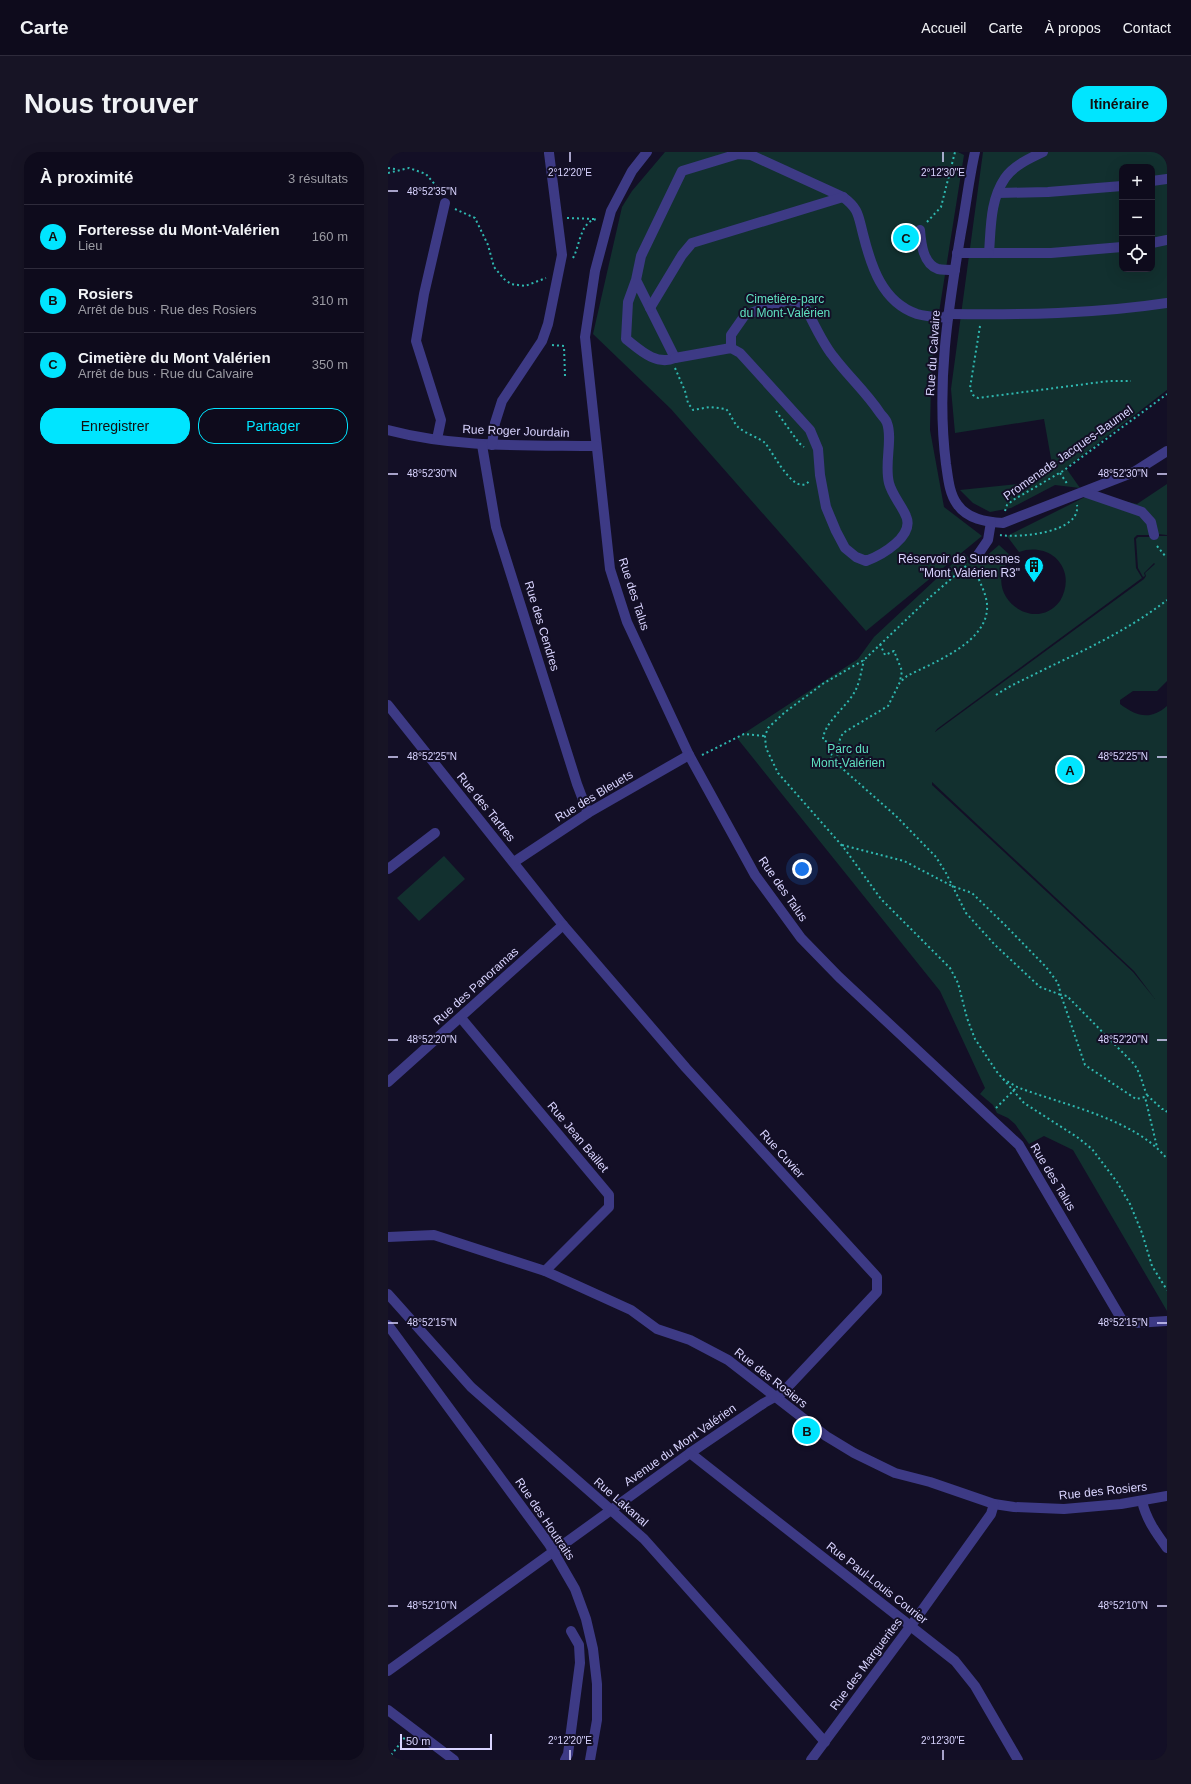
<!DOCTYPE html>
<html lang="fr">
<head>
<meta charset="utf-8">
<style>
	:root { --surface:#0e0b1c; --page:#171425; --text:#f1f3f6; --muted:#9b9ba3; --line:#2e2b3b; --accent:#00e5ff }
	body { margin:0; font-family:Arial,sans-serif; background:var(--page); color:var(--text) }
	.controls { position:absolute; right:12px; top:12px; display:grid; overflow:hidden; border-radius:8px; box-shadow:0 4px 16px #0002 }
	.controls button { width:36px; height:36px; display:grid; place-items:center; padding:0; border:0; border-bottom:1px solid var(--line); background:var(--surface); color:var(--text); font:20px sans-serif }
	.scale { position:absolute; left:12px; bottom:10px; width:92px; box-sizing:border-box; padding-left:4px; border:2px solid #d9d4ff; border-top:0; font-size:11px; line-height:14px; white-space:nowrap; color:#d9d4ff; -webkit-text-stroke:3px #130f26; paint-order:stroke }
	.you { position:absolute; left:414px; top:717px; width:14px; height:14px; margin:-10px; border:3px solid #fff; border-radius:50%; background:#1a73e8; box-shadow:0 0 0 6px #1a73e833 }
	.badge { display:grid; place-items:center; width:26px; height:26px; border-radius:50%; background:var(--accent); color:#111; font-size:13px; font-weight:700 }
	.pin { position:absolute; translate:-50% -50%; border:2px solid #fff; box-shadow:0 1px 4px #0006 }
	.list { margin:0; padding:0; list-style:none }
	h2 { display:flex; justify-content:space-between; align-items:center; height:52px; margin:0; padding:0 16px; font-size:17px }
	h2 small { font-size:13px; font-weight:400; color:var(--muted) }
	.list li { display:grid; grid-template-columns:26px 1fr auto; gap:12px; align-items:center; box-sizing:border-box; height:64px; padding:0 16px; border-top:1px solid var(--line) }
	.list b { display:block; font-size:15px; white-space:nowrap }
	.list p { margin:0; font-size:13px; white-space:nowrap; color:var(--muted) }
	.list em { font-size:13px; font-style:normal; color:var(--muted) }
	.actions { display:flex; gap:8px; padding:12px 16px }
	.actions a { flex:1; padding:9px 0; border:1px solid var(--accent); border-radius:16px; text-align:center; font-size:14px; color:var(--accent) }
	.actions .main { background:var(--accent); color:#111 }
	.icon { flex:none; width:22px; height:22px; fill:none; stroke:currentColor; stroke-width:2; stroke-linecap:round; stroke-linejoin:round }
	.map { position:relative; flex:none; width:779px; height:1608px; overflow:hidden; border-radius:16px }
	header { display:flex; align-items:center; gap:24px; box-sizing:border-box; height:56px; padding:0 20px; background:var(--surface); border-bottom:1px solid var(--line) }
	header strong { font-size:19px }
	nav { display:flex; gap:22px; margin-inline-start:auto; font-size:14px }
	.intro { display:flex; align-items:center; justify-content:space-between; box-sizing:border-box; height:96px; padding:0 24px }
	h1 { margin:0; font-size:28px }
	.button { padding:10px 18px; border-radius:16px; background:var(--accent); color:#111; font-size:14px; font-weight:700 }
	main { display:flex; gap:24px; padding:0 24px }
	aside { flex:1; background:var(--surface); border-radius:16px; box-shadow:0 4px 16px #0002 }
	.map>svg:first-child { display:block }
	.green { fill:#12302f; fill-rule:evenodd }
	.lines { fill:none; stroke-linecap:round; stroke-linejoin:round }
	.path { stroke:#2fb8b0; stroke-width:2; stroke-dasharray:2 3; stroke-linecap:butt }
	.minor { stroke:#3d3a85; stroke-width:10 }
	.ticks { fill:none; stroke:#d9d4ff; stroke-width:1.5 }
	.labels { text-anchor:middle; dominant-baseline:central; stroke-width:4; stroke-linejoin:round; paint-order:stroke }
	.park-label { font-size:12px; fill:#5fe0c0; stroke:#130f26 }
	.street-label { font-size:12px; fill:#d9d4ff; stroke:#130f26 }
	.poi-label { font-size:12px; fill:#d9d4ff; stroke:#130f26; text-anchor:end }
	.ticks-label { font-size:10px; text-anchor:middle; fill:#d9d4ff; stroke:#130f26; stroke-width:4; stroke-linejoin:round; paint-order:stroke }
</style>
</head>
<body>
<header>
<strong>Carte</strong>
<nav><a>Accueil</a><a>Carte</a><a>À propos</a><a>Contact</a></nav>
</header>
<div class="intro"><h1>Nous trouver</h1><a class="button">Itinéraire</a></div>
<main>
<aside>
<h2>À proximité<small>3 résultats</small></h2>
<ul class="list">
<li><span class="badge">A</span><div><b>Forteresse du Mont-Valérien</b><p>Lieu</p></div><em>160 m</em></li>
<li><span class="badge">B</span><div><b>Rosiers</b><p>Arrêt de bus · Rue des Rosiers</p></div><em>310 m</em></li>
<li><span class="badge">C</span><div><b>Cimetière du Mont Valérien</b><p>Arrêt de bus · Rue du Calvaire</p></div><em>350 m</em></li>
</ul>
<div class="actions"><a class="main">Enregistrer</a><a>Partager</a></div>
</aside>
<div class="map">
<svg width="779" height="1608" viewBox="0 0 779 1608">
	<rect width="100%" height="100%" fill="#130f26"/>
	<g class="green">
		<polygon points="277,0 570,0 576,3 545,198 543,231 542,278 556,355 594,384 478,479 283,257 205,182 234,55 244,39"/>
		<path d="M595 0H779V238L678 316 692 336 667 333 623 356 602 360 585 351 572 338 630 332 664 312 656 267 567 281 563 237ZM734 15H764V117H734Z"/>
		<path d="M779 332V383L770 382V384H779V529L769 539H745L732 548V552C748 564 762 569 779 554V1159L685 998 656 984 641 992 627 972 620 966 609 961 605 953 592 942 597 936 552 839 349 586 470 507 486 485 576 401 588 413 611 393 624 405C590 439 645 485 672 449 677 441 679 431 677 422 672 401 650 393 631 400L619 384 703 342 749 352ZM749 383H762V385H750L748 387 750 416 755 425 757 424 756 421 766 411 767 412 757 421 758 424 756 427 547 580 549 577 754 426 748 416 746 386ZM544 630 746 819 767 847 745 820 544 633Z"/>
		<polygon points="56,704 77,727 31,769 9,746"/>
	</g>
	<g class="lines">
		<g class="path">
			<polyline points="0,16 7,17"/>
			<polyline points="0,21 21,16 38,22 54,41"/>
			<polyline points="67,57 87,66 100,93 106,115 116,127 123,132 137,134 158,126"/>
			<polyline points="179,66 207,67"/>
			<polyline points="539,70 553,55 567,0"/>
			<path d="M185 106C192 94 192 68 210 67"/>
			<polyline points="592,174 582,236 585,243 590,246 721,229 743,229"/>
			<polyline points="164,193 176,194 177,224"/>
			<path d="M287 216 297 239 300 251 305 258 322 255 338 257C343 262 345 270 350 275 358 282 372 286 377 291 385 300 408 348 422 328"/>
			<polyline points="388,259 411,291 416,295"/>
			<polyline points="672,321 680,333"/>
			<polyline points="617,359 619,353 625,348 675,319 779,242"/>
			<path d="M612 383C631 386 693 381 689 353"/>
			<polyline points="769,394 778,405"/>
			<polyline points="578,414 541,446 476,508 436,531 396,561 380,576 377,584 378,596 390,621 456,696 493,747 562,816 570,831 579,866 587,887 609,920 636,951 689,985 704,997 729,1030 742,1052 754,1081 764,1114 779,1138"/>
			<path d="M587 418C591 429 598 441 599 452 602 490 546 510 519 524L512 530 500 554 455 581 452 587 448 611 508 664 548 705 558 721 578 761 607 793 652 835 673 843 697 913 748 947 757 945 769 995"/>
			<polyline points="492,492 497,503 506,499 514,519 512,529"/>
			<path d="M608 543C624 532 640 526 657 517 699 497 742 477 779 448"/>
			<polyline points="314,603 356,582 377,584"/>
			<path d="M448 610 442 606 447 593 435 588C435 572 458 555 466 541 472 531 473 519 476 508"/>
			<path d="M454 693 516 709 564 734 584 741 617 773 658 815 670 831 673 843 679 844 745 911C753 921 754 932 759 943"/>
			<path d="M615 927 629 935C675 953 748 967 779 1007"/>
			<polyline points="759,943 774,957 776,957 779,960"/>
			<polyline points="608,956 629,935"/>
			<polyline points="1,1605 5,1608"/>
			<polyline points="0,1607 18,1584"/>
		</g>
		<g class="minor">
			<polyline points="259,0 244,19 223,59 207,119 197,185 222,417 239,470 301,603 367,723 413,786 451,825 631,993 734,1168 746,1171 779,1169"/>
			<path d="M587 0C581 26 578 54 573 80 560 157 548 234 558 312 560 325 561 341 569 352 579 367 598 370 615 371L746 320 779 299"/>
			<path d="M655 0C642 6 625 14 617 26 602 48 603 75 601 101H663L734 95"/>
			<polyline points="764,29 779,27"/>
			<polyline points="610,41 660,40 734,34"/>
			<path d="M532 78C533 91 535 112 550 117 555 118 562 118 567 118"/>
			<polyline points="764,91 779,88"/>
			<polyline points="569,101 601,101"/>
			<path d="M248 128 287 206C268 214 252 198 238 187L240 150 248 128 253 104 294 19 350 2 363 3 455 45C471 57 470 63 475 82 483 114 494 150 529 162 539 165 550 165 560 166"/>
			<polyline points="262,156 294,103 304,91 455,45"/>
			<path d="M560 162C633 163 707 162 779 151"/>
			<path d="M287 206 343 196V183L357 163 400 148 415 151C425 169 433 189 445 204 460 224 478 240 492 261 494 264 498 267 499 271 505 287 496 312 501 331 504 343 513 352 518 364 527 384 494 403 478 409L468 405 457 396 448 379 438 355 432 323 430 297 422 278 352 201 343 196"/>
			<path d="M0 278C68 296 138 293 208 294"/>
			<polyline points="49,287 53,268 28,189 36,142 57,51"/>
			<polyline points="94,293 108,375 189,632 200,661"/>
			<polyline points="104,293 107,271 114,249 154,189 160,172 174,103 161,1"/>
			<polyline points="696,340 754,360 763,370 766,383"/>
			<polyline points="587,407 600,388 603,370"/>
			<polyline points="0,553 175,773 298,916 489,1125 489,1140 394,1241 376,1251 302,1301 0,1519"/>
			<polyline points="126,710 200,661 301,603"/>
			<polyline points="0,717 47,681"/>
			<polyline points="73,866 221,1043 221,1055 157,1119"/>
			<polyline points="0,930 175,773"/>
			<polyline points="0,1085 46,1083 157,1119 243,1158 269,1177 302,1188 340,1208 438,1284 466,1301 507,1321 542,1330 606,1352 626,1355 676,1357 733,1352 779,1344"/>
			<polyline points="0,1142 83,1235 256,1387 437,1590"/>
			<polyline points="0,1173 161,1392 187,1437 198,1467 205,1497 209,1532 209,1568 202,1608"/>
			<polyline points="302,1301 567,1509 587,1534 630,1608"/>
			<path d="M754 1349C758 1367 768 1381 779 1396"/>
			<polyline points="0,1558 66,1608"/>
			<polyline points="177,1608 180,1602 192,1511 191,1493 183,1479"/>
			<polyline points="423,1608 530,1464 603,1362 606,1352"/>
		</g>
	</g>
	<path class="ticks" d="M182 0V10M555 0V10M0 39H10M0 322H10M769 322H779M0 605H10M769 605H779M0 888H10M769 888H779M0 1171H10M769 1171H779M0 1454H10M769 1454H779M182 1598V1608M555 1598V1608"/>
	<defs>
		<symbol id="building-pin" viewBox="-11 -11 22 30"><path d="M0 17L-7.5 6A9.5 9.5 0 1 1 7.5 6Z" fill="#00e5ff" stroke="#130f26"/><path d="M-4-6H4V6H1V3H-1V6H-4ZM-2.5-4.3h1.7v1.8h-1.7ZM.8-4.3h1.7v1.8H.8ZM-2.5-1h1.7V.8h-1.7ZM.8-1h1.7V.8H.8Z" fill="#111"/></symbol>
	</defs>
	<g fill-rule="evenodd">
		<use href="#building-pin" x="635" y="403" width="22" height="30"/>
	</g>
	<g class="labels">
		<g class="park-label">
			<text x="397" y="147">Cimetière-parc<tspan x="397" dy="14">du Mont-Valérien</tspan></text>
			<text x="460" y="597">Parc du<tspan x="460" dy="14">Mont-Valérien</tspan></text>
		</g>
		<g class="street-label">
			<text transform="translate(545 201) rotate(-86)">Rue du Calvaire</text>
			<text transform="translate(128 279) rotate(2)">Rue Roger Jourdain</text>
			<text transform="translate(680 301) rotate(-35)">Promenade Jacques-Baumel</text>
			<text transform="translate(246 442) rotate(72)">Rue des Talus</text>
			<text transform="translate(154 474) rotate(73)">Rue des Cendres</text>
			<text transform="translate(206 644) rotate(-31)">Rue des Bleuets</text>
			<text transform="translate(98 655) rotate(51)">Rue des Tartres</text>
			<text transform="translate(395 737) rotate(55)">Rue des Talus</text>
			<text transform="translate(88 834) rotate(-42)">Rue des Panoramas</text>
			<text transform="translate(190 985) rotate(50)">Rue Jean Baillet</text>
			<text transform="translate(394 1002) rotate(48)">Rue Cuvier</text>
			<text transform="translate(665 1025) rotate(59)">Rue des Talus</text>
			<text transform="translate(383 1226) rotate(38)">Rue des Rosiers</text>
			<text transform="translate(292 1293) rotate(-35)">Avenue du Mont Valérien</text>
			<text transform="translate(715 1339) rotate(-6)">Rue des Rosiers</text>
			<text transform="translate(233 1350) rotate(41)">Rue Lakanal</text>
			<text transform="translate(157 1367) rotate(56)">Rue des Houtraits</text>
			<text transform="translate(489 1431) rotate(38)">Rue Paul-Louis Courier</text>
			<text transform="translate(478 1512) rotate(-53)">Rue des Marguerites</text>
		</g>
		<g class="poi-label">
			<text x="632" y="407">Réservoir de Suresnes<tspan x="632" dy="14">"Mont Valérien R3"</tspan></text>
		</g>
	</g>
	<g class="ticks-label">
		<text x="182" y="24">2°12'20"E</text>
		<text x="555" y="24">2°12'30"E</text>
		<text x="44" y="43">48°52'35"N</text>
		<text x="44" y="325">48°52'30"N</text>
		<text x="735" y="325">48°52'30"N</text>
		<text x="44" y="608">48°52'25"N</text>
		<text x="735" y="608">48°52'25"N</text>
		<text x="44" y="891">48°52'20"N</text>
		<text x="735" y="891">48°52'20"N</text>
		<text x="44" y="1174">48°52'15"N</text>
		<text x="735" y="1174">48°52'15"N</text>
		<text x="44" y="1457">48°52'10"N</text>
		<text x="735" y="1457">48°52'10"N</text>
		<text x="182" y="1592">2°12'20"E</text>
		<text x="555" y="1592">2°12'30"E</text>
	</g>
</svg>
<div class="controls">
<button>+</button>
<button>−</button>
<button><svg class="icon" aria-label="locate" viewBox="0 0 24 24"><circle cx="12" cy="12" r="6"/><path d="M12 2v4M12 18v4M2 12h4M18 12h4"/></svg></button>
</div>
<div class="scale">50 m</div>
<div class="you"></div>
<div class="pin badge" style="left:682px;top:618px">A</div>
<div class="pin badge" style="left:419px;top:1279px">B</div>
<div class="pin badge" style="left:518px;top:86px">C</div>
</div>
</main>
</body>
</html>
